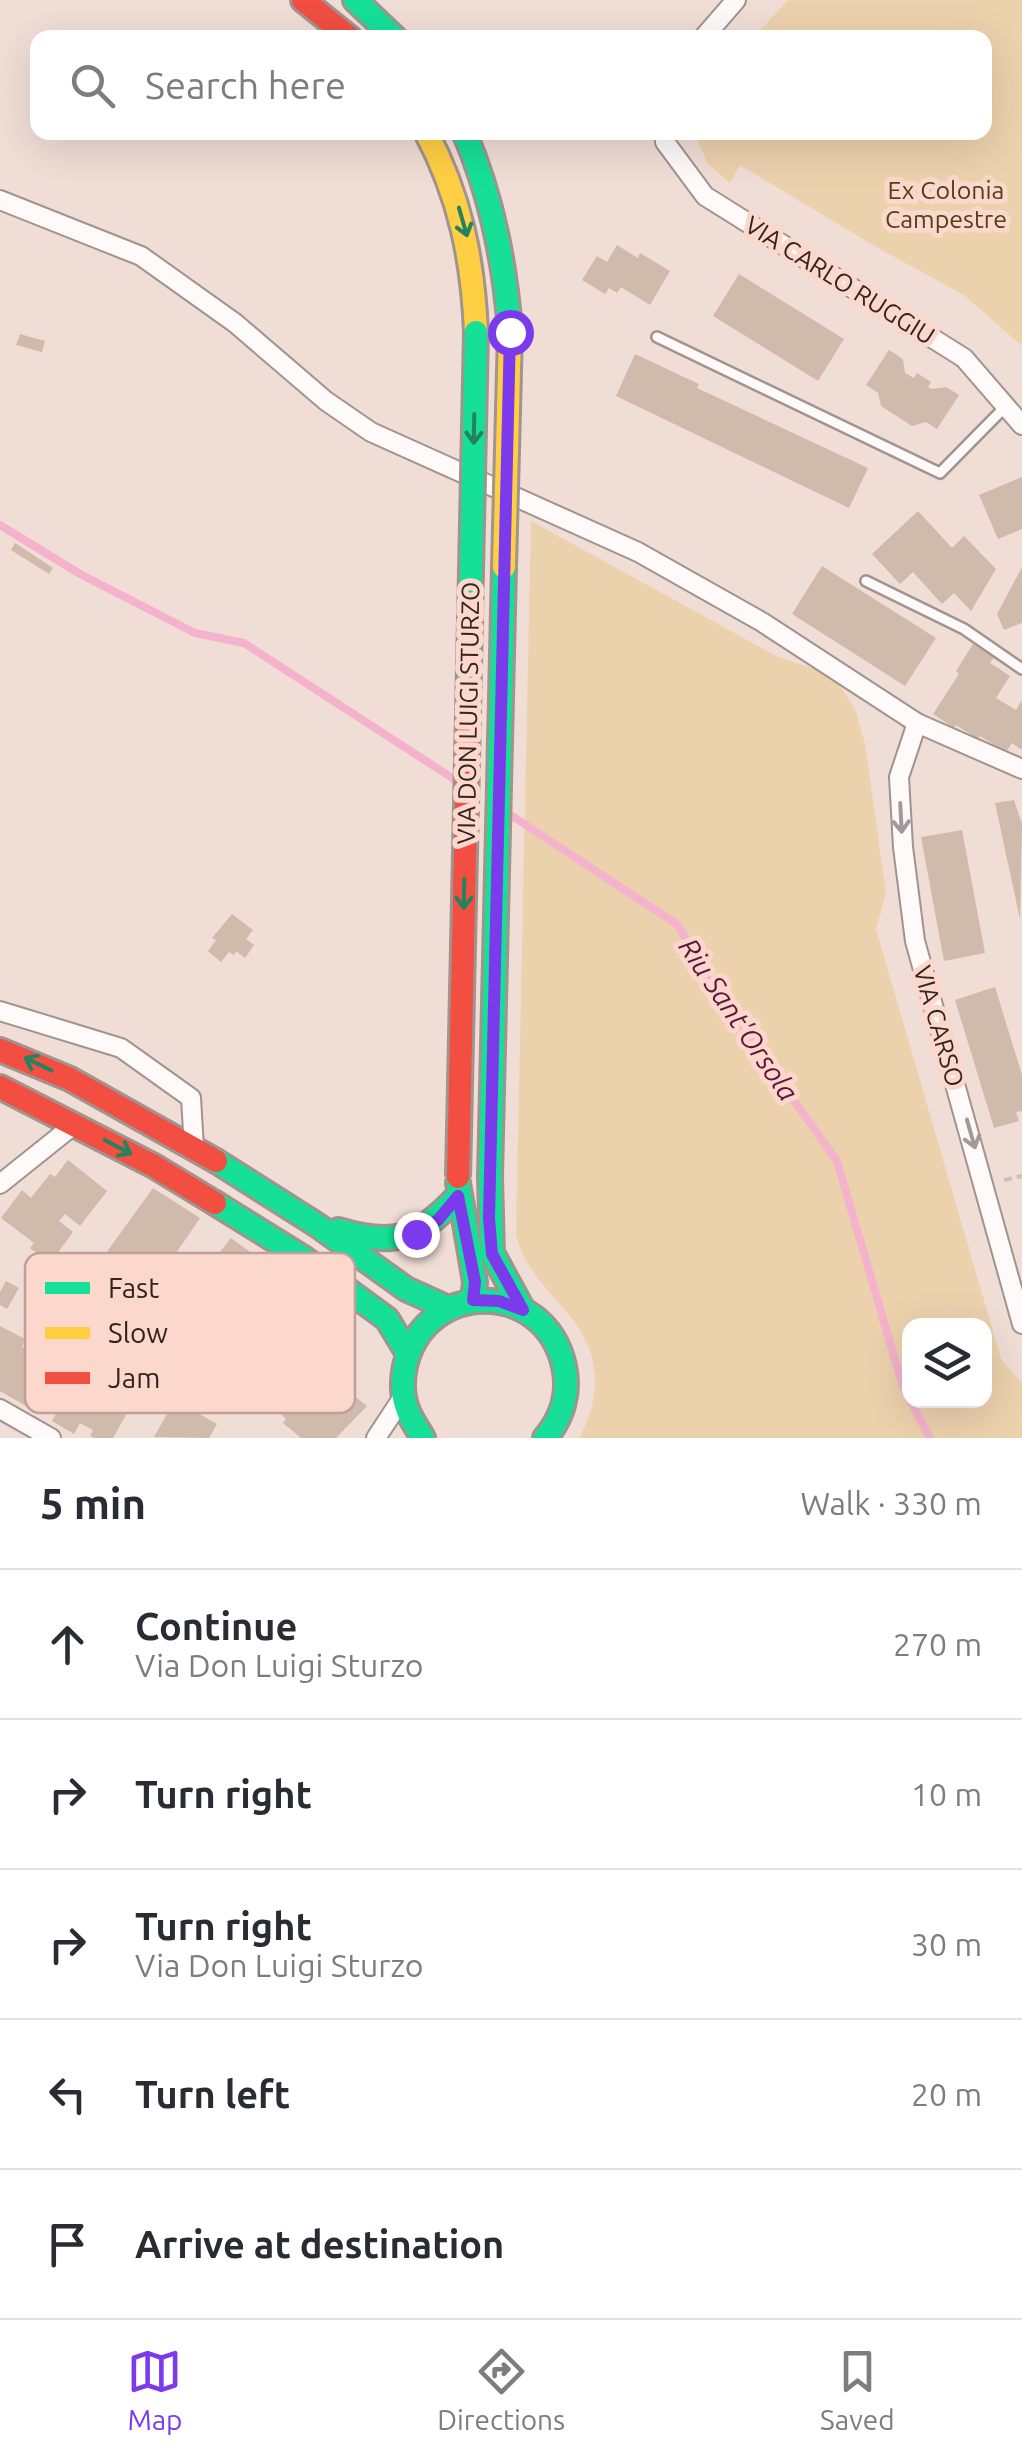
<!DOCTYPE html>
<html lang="en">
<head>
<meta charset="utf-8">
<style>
	:root { --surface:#fff; --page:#f7f7f7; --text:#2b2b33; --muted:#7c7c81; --line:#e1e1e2; --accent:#7c3aed }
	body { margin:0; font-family:Ubuntu,sans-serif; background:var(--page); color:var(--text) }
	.controls { position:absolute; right:30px; bottom:30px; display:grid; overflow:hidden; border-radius:20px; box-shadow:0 10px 40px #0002 }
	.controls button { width:90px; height:90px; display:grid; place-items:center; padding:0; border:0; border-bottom:2px solid var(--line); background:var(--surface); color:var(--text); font:50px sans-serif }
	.stop { position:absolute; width:30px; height:30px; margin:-22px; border:8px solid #7c3aed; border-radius:50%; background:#fff }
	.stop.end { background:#7c3aed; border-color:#fff; box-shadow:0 2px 10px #0008 }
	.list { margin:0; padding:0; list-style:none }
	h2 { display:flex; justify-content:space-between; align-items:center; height:130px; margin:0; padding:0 40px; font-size:42px }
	h2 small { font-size:32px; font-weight:400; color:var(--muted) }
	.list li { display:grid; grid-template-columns:65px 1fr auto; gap:30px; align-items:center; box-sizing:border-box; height:150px; padding:0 40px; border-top:2px solid var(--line) }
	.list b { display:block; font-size:38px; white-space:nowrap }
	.list p { margin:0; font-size:32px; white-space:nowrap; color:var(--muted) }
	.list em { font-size:32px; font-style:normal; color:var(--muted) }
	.icon { flex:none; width:55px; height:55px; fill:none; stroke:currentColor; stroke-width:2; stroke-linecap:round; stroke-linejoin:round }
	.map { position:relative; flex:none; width:1022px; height:1438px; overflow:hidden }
	.search { position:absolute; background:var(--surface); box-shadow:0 10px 40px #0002; left:30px; right:30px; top:30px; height:110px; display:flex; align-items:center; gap:25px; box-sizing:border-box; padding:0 35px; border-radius:20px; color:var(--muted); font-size:38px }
	.sheet { height:880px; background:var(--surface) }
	nav { display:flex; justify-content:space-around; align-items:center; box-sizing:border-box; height:140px; border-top:2px solid var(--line); background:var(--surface); font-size:28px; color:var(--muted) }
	nav a { display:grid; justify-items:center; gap:5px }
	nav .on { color:var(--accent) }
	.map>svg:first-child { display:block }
	.green { fill:#ecd1ad; fill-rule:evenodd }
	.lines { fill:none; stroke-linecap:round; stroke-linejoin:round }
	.stream { stroke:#f5b2cc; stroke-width:8 }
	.building { fill:#d0baac }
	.lane-casing { stroke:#a1938e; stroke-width:14 }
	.street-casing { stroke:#a1938e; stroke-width:22 }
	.fast-casing { stroke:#a1938e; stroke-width:28 }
	.slow-casing { stroke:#a1938e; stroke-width:28 }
	.jam-casing { stroke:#a1938e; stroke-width:28 }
	.path { stroke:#c8c1bf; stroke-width:4; stroke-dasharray:8 5; stroke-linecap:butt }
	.lane { stroke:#fdfaf9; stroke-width:9 }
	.street { stroke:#fdfaf9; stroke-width:18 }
	.fast { stroke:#16e098; stroke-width:22 }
	.slow { stroke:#ffcf43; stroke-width:22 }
	.jam { stroke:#f24e42; stroke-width:22 }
	.fast-bridge-casing { stroke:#a1938e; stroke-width:28; stroke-linecap:butt }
	.slow-bridge-casing { stroke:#a1938e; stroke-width:28; stroke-linecap:butt }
	.jam-bridge-casing { stroke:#a1938e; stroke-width:28; stroke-linecap:butt }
	.fast-bridge { stroke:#16e098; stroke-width:22 }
	.slow-bridge { stroke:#ffcf43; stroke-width:22 }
	.jam-bridge { stroke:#f24e42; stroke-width:22 }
	.oneway { stroke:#24825c }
	.oneway2 { stroke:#a29a98 }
	.route { stroke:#7c3aed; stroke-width:12 }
	.labels { text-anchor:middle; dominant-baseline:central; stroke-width:10; stroke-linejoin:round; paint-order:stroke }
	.park-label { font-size:25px; fill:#523f1b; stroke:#fbd7cc }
	.street-label { font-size:25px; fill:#322421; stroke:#fbd7cc }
	.water-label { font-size:28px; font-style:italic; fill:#60153f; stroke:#fbd7cc }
	.key { fill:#fbd7cc; stroke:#bfa199; stroke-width:2.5 }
	.key-label { font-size:28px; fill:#322421 }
</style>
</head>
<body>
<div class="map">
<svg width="1022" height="1438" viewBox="0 0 1022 1438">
	<rect width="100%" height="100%" fill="#f0ddd6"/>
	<g class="green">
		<polygon points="788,0 1022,0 1022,346 964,295 878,248 740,165 730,183 707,163 695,133 984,132 984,38 754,37"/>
		<path d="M531 521 778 657 833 675 855 709 865 744 886 893 876 929 1001 1359 1022 1383V1438H579C589 1421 596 1399 595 1379 593 1312 530 1295 516 1234ZM910 1326H984V1400H910Z"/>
	</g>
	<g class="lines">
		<g class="stream">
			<polyline points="0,525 80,574 195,633 244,643 460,783"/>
			<polyline points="506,812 678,925 709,981 837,1161 903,1387 910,1400"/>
			<polyline points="910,1400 930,1438"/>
		</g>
	</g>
	<g class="building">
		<polygon points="617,245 638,258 640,253 670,271 650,305 621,287 617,293 609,288 605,294 582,280 597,256 607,262"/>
		<polygon points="739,274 844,339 818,381 713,316"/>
		<polygon points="20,334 45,341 42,352 16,345"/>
		<polygon points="889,350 903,359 905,373 914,378 917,373 931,382 928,387 932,389 946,387 959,395 937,429 926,422 912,426 881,406 878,393 866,385"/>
		<polygon points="635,354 699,384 697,388 868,468 849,508 616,396"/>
		<polygon points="1022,477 1022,529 998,539 979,495"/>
		<polygon points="918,511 952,548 964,536 996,569 971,611 954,593 942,604 913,572 900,584 872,554"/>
		<polygon points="15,543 53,568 49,574 11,550"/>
		<polygon points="822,566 936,638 905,686 792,614"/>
		<polygon points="1022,567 1022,623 1004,630 997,614"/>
		<polygon points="973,644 994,657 990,663 1010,676 996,698 1016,710 1022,700 1022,750 1012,743 1006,752 980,736 978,739 956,725 954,728 933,714 959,674 956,671"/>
		<polygon points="1014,800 1022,824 1020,919 995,803"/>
		<polygon points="962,830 985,953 944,961 921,837"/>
		<polygon points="232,914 253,930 246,939 254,945 245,958 236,951 234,955 229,952 221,962 208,951 216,940 212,938"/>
		<polygon points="995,987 1022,1075 1022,1111 1016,1112 1019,1121 994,1128 955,1000"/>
		<polygon points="68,1160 107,1191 80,1226 65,1214 59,1221 73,1232 50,1263 30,1248 34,1243 1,1218 22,1190 31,1198 50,1174 55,1177"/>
		<polygon points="153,1188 200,1218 166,1268 161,1264 149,1288 134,1309 130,1306 121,1319 78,1292"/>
		<polygon points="231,1238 272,1268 192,1368 180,1358 197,1336 189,1330 192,1327 173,1311"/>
		<polygon points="6,1281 19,1288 7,1309 0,1305 0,1292"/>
		<polygon points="0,1326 25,1339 22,1347 50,1362 26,1406 0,1391"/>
		<polygon points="283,1337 303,1354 316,1338 346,1362 332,1378 367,1406 336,1438 301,1438 283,1423 286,1419 281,1414 291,1403 256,1370"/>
		<polygon points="81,1368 135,1399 113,1438 94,1438 90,1436 93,1430 80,1423 74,1434 52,1421"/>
		<polygon points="175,1400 217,1424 209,1438 154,1437"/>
	</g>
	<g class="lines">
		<defs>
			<g id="lane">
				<polyline points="657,337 940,473 1004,408"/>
				<polyline points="866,581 964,629 1022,669"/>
			</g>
			<g id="street">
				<polyline points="703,38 736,0"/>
				<polyline points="664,132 665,142 705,196 964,358 1022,425"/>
				<polyline points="0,200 141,256 235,323 326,401 371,432 638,552 762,622 917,723 1022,769"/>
				<polyline points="917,723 899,777 903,847 915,941 1022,1324"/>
				<polyline points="0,1011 121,1048 191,1098 194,1148"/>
				<polyline points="0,1184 75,1124"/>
				<polyline points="0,1409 51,1438"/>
				<polyline points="376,1438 403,1397"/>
			</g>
			<g id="fast">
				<polyline points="355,0 395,38"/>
				<path d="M464 132C492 197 505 262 510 332"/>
				<polyline points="216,1161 317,1225 406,1289 448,1308"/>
				<polyline points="490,1177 492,1253 523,1310"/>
				<polyline points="458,1183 475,1282 473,1300"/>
				<polyline points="215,1203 305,1259 387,1319 407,1352"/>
				<path d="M338 1230C394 1247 418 1239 458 1196"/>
				<path d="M423 1438C418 1429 411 1420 408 1411 402 1397 402 1380 405 1366 425 1279 545 1279 564 1366 570 1393 562 1418 545 1438"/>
			</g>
			<path id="slow" d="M426 132C460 196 473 260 476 332"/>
			<g id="jam">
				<polyline points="303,0 350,38"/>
				<polyline points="0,1050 70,1079 216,1161"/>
				<polyline points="0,1087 154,1166 215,1203"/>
			</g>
		</defs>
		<use href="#lane" class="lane-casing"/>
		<use href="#street" class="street-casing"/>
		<use href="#fast" class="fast-casing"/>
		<use href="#slow" class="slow-casing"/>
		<use href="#jam" class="jam-casing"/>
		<polyline class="path" points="1004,1180 1022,1176"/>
		<use href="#lane" class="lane"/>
		<use href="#street" class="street"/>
		<use href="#fast" class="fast"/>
		<use href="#slow" class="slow"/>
		<use href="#jam" class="jam"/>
		<defs>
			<g id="fast-bridge">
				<polyline points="468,714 476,332"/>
				<polyline points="490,1177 504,567"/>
			</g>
			<polyline id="slow-bridge" points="504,567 510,332"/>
			<polyline id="jam-bridge" points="458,1177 468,714"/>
		</defs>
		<use href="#fast-bridge" class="fast-bridge-casing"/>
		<use href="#slow-bridge" class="slow-bridge-casing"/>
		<use href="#jam-bridge" class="jam-bridge-casing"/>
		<use href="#fast-bridge" class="fast-bridge"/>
		<use href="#slow-bridge" class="slow-bridge"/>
		<use href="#jam-bridge" class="jam-bridge"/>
	</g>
	<defs><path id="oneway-shaft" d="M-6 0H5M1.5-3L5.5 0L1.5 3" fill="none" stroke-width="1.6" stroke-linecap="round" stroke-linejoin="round" transform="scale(2.5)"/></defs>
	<g class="oneway">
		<use href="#oneway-shaft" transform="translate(463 222) rotate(74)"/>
		<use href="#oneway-shaft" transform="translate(474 429) rotate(91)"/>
		<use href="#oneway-shaft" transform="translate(464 894) rotate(91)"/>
		<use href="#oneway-shaft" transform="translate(38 1064) rotate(-154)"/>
		<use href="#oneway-shaft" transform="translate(118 1147) rotate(28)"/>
	</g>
	<g class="oneway2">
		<use href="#oneway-shaft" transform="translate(901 818) rotate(87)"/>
		<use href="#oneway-shaft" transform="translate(971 1134) rotate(74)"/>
	</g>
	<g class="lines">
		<polyline class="route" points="416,1234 438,1220 458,1196 475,1282 473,1300 499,1301 523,1310 492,1254 489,1218 510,332"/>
	</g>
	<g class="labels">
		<g class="park-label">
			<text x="946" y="190">Ex Colonia<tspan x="946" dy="29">Campestre</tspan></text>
		</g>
		<g class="street-label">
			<text transform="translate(840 280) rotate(32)">VIA CARLO RUGGIU</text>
			<text transform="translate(468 713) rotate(-89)">VIA DON LUIGI STURZO</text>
			<text transform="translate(939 1026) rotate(74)">VIA CARSO</text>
		</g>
		<g class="water-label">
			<text transform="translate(739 1019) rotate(56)">Riu Sant'Orsola</text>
		</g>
	</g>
	<rect x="25" y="1253" width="330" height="160" rx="15" class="key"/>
	<rect x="45" y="1282" width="45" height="12" fill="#16e098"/>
	<rect x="45" y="1327" width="45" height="12" fill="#ffcf43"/>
	<rect x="45" y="1372" width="45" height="12" fill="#f24e42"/>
	<g class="key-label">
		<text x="108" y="1298">Fast</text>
		<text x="108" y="1343">Slow</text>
		<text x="108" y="1388">Jam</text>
	</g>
</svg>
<div class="controls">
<button><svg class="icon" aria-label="layers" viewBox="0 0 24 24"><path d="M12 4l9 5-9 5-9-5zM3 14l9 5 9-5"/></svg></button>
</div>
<div class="stop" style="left:510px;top:332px"></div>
<div class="stop end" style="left:416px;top:1234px"></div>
<div class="search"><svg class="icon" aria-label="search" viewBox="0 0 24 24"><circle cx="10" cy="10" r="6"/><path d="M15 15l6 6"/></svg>Search here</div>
</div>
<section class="sheet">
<h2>5 min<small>Walk · 330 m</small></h2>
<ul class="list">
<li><svg class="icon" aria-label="ahead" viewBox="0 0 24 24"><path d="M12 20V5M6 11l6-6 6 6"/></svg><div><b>Continue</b><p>Via Don Luigi Sturzo</p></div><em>270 m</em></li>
<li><svg class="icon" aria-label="right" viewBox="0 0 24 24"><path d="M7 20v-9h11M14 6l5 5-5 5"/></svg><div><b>Turn right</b></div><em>10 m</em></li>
<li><svg class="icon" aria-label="right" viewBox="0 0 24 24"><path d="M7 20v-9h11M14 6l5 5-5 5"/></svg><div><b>Turn right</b><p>Via Don Luigi Sturzo</p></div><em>30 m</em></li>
<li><svg class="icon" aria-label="left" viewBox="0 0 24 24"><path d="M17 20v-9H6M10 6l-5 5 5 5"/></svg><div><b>Turn left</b></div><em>20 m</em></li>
<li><svg class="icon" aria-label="arrive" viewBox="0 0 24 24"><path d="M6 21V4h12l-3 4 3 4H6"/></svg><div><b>Arrive at destination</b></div></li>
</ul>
</section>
<nav>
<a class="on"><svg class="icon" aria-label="map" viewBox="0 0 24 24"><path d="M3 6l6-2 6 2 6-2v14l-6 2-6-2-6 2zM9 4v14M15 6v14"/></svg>Map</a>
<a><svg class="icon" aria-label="directions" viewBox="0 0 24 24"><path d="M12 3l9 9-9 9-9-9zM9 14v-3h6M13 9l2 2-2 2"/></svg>Directions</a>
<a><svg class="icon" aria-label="saved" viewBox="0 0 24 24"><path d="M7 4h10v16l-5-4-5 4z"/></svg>Saved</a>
</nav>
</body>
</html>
